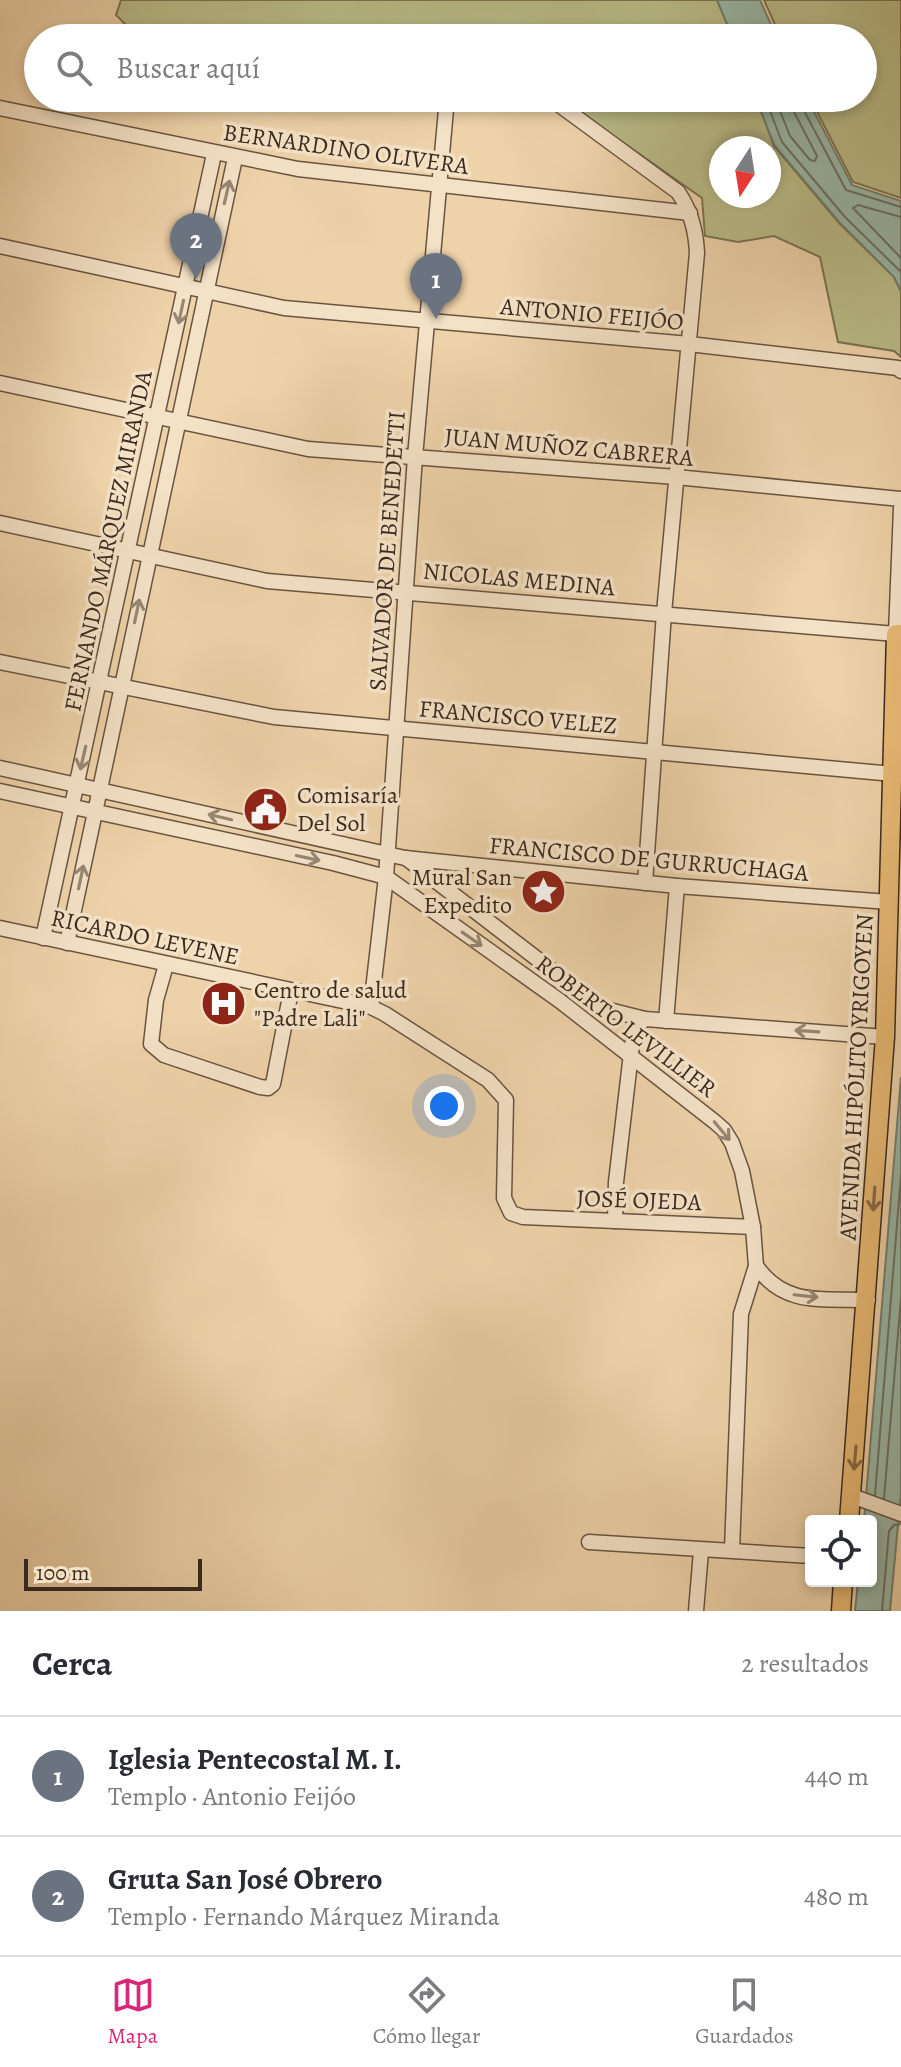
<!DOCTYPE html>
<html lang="es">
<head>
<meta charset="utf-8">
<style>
	:root { --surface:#fff; --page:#f2f2f3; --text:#2b2b33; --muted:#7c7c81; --line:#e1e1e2; --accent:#db2777 }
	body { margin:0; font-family:Alegreya,serif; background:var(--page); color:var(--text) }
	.controls { position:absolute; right:24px; bottom:24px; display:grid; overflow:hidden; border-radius:8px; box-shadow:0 4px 12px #0003 }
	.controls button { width:72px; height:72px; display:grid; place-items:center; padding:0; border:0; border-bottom:2px solid var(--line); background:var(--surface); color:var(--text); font:40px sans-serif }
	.compass { position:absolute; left:709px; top:136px; width:72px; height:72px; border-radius:50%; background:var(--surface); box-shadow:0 4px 12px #0003; rotate:192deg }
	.scale { position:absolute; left:24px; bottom:20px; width:178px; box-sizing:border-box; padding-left:8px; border:4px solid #3d2a1f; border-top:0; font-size:22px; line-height:28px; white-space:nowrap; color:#3d2a1f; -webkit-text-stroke:6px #f4e2c7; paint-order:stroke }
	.you { position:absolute; left:444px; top:1106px; width:28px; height:28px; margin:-20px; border:6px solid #fff; border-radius:50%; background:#1a73e8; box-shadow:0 0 0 12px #1a73e833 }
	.badge { display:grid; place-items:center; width:52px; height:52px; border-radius:50%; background:var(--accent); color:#fff; font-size:26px; font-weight:700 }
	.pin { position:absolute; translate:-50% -66px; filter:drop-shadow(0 2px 4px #0008) }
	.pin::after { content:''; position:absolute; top:42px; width:28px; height:24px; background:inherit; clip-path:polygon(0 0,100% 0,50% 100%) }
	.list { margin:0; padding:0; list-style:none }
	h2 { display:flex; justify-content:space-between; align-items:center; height:104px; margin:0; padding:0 32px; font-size:34px }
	h2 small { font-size:26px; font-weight:400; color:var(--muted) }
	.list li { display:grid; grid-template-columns:52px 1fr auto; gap:24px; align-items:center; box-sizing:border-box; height:120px; padding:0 32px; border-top:2px solid var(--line) }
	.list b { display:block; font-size:30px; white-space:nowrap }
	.list p { margin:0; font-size:26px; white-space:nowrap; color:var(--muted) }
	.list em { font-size:26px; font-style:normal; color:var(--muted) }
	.icon { flex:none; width:44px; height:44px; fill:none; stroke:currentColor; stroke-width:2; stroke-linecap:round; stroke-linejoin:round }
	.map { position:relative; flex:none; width:901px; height:1611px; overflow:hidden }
	.search { position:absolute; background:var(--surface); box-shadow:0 4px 12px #0003; left:24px; right:24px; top:24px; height:88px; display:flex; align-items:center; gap:20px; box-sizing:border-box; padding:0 28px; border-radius:44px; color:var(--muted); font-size:30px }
	.sheet { height:344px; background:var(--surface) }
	nav { display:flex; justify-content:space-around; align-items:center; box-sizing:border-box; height:112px; border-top:2px solid var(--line); background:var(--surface); font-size:22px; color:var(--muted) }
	nav a { display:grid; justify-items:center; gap:4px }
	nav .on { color:var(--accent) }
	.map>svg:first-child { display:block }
	.green { fill:#b9bc88; stroke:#7b7354; stroke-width:2; fill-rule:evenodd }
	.water { fill:#99b8a8; stroke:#747f71; stroke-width:2 }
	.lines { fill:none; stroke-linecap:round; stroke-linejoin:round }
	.shore { stroke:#6b7164; stroke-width:2 }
	.minor-casing { stroke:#695442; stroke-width:17 }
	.major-casing { stroke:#3d2a1f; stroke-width:21 }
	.minor { stroke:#f4e2c7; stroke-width:14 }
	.major { stroke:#e7b974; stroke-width:18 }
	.oneway { stroke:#988673 }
	.oneway2 { stroke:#8a6a45 }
	.labels { text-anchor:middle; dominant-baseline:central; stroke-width:7; stroke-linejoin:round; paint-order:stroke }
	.street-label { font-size:24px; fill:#3d2a1f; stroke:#f4e2c7 }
	.poi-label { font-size:24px; fill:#3d2a1f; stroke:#f4e2c7; text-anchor:start }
</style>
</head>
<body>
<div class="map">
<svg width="901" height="1611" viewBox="0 0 901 1611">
	<rect width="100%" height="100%" fill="#eed2a9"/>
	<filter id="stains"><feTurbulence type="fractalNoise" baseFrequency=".0025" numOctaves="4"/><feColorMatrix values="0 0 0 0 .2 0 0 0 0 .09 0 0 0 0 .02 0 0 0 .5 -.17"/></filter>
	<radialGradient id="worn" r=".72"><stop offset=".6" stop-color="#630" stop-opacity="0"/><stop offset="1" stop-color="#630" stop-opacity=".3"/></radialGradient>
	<g class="green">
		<polygon points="121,0 717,0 733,38 139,38 116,15"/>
		<polygon points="764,0 901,0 901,198 853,182 810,98 863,98 863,38 781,38"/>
		<path d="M560 98H756L774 146 839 223 894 277 901 292V357L894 351 838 342 820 257 774 236 738 242 705 236 702 198ZM721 148H769V196H721Z"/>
	</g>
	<g class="water">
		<polygon points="717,0 760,0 777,38 733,38"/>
		<polygon points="756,98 807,98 852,185 901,201 901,291 894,277 840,223 774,145"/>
		<polygon points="901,1077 901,1492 890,1611 855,1611 858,1581 871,1581 871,1521 864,1521"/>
	</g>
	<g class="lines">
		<g class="shore">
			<polyline points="765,98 782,142 845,217 901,272"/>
			<polyline points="775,98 790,136 810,160 815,161 817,156 792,108 790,98"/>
			<polyline points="801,98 801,105 846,190 901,207"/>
			<polyline points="901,217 858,205 853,208 901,258"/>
			<polyline points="875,1495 901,1175"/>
			<polyline points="884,1498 901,1298"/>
			<polyline points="882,1611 889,1531 894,1525 901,1524"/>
		</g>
		<defs>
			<g id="minor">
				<path d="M550 98 678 192C691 211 696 230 697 253L664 613 645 883"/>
				<polyline points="0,108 298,169 690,213"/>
				<polyline points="0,246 284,308 689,344 898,368 901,371"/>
				<polyline points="0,383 308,449 676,477 901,499"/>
				<polyline points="0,523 267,581 896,634 901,508"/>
				<polyline points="0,662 274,717 893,774"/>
				<polyline points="0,768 405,858 677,886 889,902"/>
				<polyline points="0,791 333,863 386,877 560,1001 715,1122 724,1130 732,1143 742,1171 753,1227 756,1266 741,1314 732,1550"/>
				<polyline points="406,858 601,1008 645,1019 885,1037"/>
				<polyline points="0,928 371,1007 385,1014 488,1080 506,1100 504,1198 511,1213 523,1217 753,1227"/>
				<polyline points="43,938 214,154"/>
				<polyline points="67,943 235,158"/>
				<polyline points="166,965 156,1000 151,1044 164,1055 260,1087 268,1088 273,1084 291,991"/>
				<polyline points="371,1007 386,877 415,457 447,98"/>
				<polyline points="666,1021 677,886"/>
				<polyline points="615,1221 616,1182 632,1045 638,1025 645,1019"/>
				<path d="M756 1266C785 1307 822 1298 868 1300"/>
				<polyline points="852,1496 901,1514"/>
				<polyline points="589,1542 811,1556"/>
				<polyline points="696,1611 701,1551"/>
			</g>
			<g id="major">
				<polyline points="849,1521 885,1037 896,634 901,634"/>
				<polyline points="841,1611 843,1581"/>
			</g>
		</defs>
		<use href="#minor" class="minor-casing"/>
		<use href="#major" class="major-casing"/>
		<use href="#minor" class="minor"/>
		<use href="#major" class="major"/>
	</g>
	<defs><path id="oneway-shaft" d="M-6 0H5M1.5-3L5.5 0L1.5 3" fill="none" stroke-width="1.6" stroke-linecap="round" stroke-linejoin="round" transform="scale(2)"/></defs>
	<g class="oneway">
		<use href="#oneway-shaft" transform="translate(227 192) rotate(-77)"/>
		<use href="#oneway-shaft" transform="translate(181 312) rotate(102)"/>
		<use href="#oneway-shaft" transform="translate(137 611) rotate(-78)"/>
		<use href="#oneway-shaft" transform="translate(83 758) rotate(103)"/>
		<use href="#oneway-shaft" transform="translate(220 817) rotate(-167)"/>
		<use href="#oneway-shaft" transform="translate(308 858) rotate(12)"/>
		<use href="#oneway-shaft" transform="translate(81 877) rotate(-78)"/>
		<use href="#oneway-shaft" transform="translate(472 939) rotate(35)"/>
		<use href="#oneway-shaft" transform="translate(807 1031) rotate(-176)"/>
		<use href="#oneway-shaft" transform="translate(722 1131) rotate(50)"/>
		<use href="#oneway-shaft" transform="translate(806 1296) rotate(6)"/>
	</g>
	<g class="oneway2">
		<use href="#oneway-shaft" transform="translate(874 1199) rotate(94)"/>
		<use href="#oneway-shaft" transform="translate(855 1458) rotate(95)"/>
	</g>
	<defs>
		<symbol id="civic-disc" viewBox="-11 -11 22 22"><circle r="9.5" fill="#8f2418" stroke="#f4e2c7"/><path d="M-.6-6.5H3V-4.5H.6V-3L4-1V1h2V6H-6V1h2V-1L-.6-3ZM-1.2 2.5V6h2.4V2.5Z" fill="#fff"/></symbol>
		<symbol id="sight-disc" viewBox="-11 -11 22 22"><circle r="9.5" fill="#8f2418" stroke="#f4e2c7"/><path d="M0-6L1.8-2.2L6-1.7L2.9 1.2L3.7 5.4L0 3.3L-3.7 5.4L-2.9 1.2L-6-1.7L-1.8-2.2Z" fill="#fff"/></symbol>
		<symbol id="hospital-disc" viewBox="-11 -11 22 22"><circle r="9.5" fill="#8f2418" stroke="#f4e2c7"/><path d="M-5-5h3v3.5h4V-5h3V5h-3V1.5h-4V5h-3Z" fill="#fff"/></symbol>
	</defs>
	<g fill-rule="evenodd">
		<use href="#civic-disc" x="240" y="784" width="51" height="51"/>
		<use href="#sight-disc" x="518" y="866" width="51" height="51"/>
		<use href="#hospital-disc" x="198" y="978" width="51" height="51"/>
	</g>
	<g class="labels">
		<g class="street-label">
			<text transform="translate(346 149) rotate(8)">BERNARDINO OLIVERA</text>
			<text transform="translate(592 314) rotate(5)">ANTONIO FEIJÓO</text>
			<text transform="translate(569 447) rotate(5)">JUAN MUÑOZ CABRERA</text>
			<text transform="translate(108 541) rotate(-78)">FERNANDO MÁRQUEZ MIRANDA</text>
			<text transform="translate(387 551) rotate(-86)">SALVADOR DE BENEDETTI</text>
			<text transform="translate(519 579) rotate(5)">NICOLAS MEDINA</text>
			<text transform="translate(518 717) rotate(5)">FRANCISCO VELEZ</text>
			<text transform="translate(649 859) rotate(5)">FRANCISCO DE GURRUCHAGA</text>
			<text transform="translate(145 937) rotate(12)">RICARDO LEVENE</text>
			<text transform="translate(626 1026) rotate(37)">ROBERTO LEVILLIER</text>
			<text transform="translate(856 1077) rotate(-87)">AVENIDA HIPÓLITO YRIGOYEN</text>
			<text transform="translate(639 1200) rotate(2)">JOSÉ OJEDA</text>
		</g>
		<g class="poi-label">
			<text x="297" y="795">Comisaría<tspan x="297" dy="28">Del Sol</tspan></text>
			<text x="512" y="877" text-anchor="end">Mural San<tspan x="512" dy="28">Expedito</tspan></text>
			<text x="254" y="990">Centro de salud<tspan x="254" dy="28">"Padre Lali"</tspan></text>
		</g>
	</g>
	<rect width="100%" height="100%" filter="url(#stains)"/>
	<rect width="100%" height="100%" fill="url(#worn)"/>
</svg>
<div class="controls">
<button><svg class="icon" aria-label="locate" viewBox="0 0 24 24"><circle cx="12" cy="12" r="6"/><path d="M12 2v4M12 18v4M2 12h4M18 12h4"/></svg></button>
</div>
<svg class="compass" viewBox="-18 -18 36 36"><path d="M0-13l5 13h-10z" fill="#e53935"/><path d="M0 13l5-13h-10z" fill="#7c7c81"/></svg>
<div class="scale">100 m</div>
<div class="you"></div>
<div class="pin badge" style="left:436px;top:319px;background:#6b7280">1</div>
<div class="pin badge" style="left:196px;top:279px;background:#6b7280">2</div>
<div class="search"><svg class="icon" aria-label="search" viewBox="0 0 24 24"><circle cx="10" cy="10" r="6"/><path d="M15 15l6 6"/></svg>Buscar aquí</div>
</div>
<section class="sheet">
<h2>Cerca<small>2 resultados</small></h2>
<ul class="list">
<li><span class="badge" style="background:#6b7280">1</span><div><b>Iglesia Pentecostal M. I.</b><p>Templo · Antonio Feijóo</p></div><em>440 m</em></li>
<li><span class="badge" style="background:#6b7280">2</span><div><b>Gruta San José Obrero</b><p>Templo · Fernando Márquez Miranda</p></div><em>480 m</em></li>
</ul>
</section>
<nav>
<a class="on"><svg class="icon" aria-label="map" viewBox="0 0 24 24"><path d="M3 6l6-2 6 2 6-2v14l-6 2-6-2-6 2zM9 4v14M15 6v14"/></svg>Mapa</a>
<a><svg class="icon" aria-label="directions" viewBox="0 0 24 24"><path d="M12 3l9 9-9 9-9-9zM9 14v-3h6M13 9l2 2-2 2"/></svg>Cómo llegar</a>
<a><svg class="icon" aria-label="saved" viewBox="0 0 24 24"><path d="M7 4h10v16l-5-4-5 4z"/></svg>Guardados</a>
</nav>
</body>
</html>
